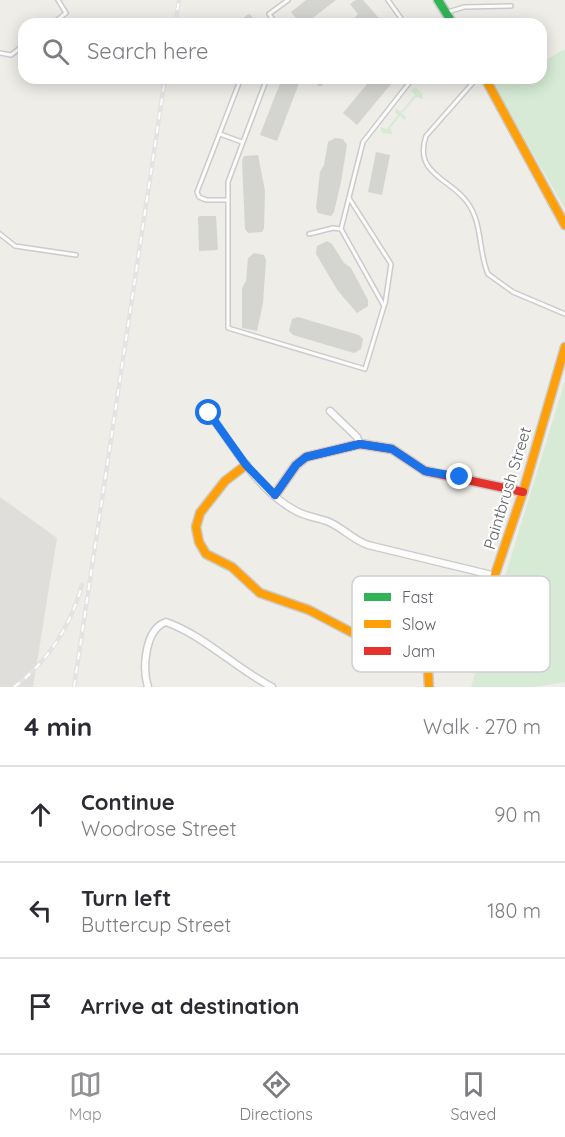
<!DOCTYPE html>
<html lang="en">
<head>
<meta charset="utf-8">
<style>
	:root { --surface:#fff; --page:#f7f7f7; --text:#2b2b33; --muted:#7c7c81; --line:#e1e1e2; --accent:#909294 }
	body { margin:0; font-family:Quicksand,sans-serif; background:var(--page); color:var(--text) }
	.stop { position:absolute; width:18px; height:18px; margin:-14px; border:4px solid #1a73e8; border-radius:50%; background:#fff }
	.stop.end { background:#1a73e8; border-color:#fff; box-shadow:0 2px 6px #0008 }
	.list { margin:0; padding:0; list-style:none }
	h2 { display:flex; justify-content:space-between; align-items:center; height:78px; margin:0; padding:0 24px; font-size:26px }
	h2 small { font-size:20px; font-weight:400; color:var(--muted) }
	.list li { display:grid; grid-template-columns:39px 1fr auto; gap:18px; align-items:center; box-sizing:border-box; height:96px; padding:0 24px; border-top:2px solid var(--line) }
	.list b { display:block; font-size:22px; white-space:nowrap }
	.list p { margin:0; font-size:20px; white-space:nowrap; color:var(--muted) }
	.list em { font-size:20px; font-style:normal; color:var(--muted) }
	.icon { flex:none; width:33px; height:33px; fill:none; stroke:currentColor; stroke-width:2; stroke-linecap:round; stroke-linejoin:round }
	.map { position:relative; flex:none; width:565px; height:687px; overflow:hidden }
	.search { position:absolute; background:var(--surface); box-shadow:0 3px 15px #0003; left:18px; right:18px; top:18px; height:66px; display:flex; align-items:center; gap:15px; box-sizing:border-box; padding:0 21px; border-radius:18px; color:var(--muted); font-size:22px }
	.sheet { height:366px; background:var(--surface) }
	nav { display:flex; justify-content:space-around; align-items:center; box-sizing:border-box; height:84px; border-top:2px solid var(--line); background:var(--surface); font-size:16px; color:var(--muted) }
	nav a { display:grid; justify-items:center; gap:3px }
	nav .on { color:var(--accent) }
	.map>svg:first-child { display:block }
	.industrial { fill:#dfdeda }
	.green { fill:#d6ead5 }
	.building { fill:#d4d4d1 }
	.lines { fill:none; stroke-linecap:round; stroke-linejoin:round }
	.lane-casing { stroke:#cbcbcb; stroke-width:6 }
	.street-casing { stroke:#cbcbcb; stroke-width:9 }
	.fast-casing { stroke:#cacac9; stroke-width:11 }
	.slow-casing { stroke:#cacac9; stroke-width:11 }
	.jam-casing { stroke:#cacac9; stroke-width:11 }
	.lane { stroke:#fcfcfc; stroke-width:3 }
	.street { stroke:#fcfcfc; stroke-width:6 }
	.fast { stroke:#30b455; stroke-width:8 }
	.slow { stroke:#ff9f0a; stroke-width:8 }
	.jam { stroke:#e5322d; stroke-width:8 }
	.rail-casing { stroke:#e3e3e3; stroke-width:4.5 }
	.rail { stroke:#fff; stroke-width:2; stroke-dasharray:7; stroke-linecap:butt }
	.route { stroke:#1a73e8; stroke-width:8 }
	.labels { text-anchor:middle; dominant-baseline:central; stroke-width:4.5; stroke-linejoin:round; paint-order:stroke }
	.street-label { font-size:16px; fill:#5e6167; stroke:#fff }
	.key { fill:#fff; stroke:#cfd0d1; stroke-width:1.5 }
	.key-label { font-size:16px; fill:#5e6167 }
</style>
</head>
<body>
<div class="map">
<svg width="565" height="687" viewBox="0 0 565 687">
	<rect width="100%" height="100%" fill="#eeede8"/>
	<polygon class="industrial" points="0,497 57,538 33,687 0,687"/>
	<g class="green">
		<polygon points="565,49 565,209 490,78 541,78 541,51 546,60"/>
		<polygon points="416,88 422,93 423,99 416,97 402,113 406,117 405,120 400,116 390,128 393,134 382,133 380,127 387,129 398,115 395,112 396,109 401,112 415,95 410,90"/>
		<polygon points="565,381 565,682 534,687 471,687"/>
	</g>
	<g class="building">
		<polygon points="306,0 336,0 305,24 301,24 291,12"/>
		<polygon points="356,0 363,0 384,24 361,24 355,17 358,14 350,4"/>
		<polygon points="250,14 257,24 236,24 247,15"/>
		<polygon points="282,78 301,78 277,141 260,135"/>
		<polygon points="372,78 396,78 357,125 343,113"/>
		<polygon points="335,138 343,139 347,145 341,182 334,212 331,216 318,213 316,208 320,172 324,165 328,142"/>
		<polygon points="376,152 390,155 382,195 368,192"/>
		<polygon points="258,155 265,191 264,228 262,232 248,233 245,229 242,161 244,156"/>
		<polygon points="200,216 216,216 218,250 199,251 198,217"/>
		<polygon points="327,241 332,244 344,263 351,268 368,300 368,306 357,313 338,291 316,254 317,246"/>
		<polygon points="254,253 264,255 266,260 263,303 257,331 242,328 242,288 246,281 248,258"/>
		<polygon points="298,317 359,335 363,339 361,349 354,353 293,335 289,331 292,319"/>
	</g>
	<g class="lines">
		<defs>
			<g id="lane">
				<polyline points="388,0 405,24"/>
				<polyline points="448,12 464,7 511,6"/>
				<polyline points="52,24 66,13 58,0"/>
				<polyline points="276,24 269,14 288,0"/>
				<polyline points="0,53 11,55 24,45"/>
				<polyline points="267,78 228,182 228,328 365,369 384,306 341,229 363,142 413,78"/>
				<polyline points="316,78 320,83"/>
				<path d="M477 78 426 136C413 174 451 179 467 202 483 223 478 251 488 274L513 292 565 314"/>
				<polyline points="220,134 242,142"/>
				<polyline points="349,198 391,264 385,304"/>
				<polyline points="228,200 206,200 199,197 197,192 241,78"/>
				<polyline points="0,234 15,246 76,255"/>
				<polyline points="309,234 333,228 341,229"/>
			</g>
			<g id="street">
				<polyline points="330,411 357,437 360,444"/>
				<path d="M209 413C234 447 259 493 298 512 308 517 319 518 329 522 343 528 353 540 368 545L496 576"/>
				<path d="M148 687C142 668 145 629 166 622 205 636 235 668 272 687"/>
			</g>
			<polyline id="fast" points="438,0 453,24"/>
			<g id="slow">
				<polyline points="485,78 565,225"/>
				<polyline points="246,465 225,481 200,513 196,527 199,542 206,554 232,567 260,593 309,610 393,654 421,661 428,670"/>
				<polyline points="429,687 428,670 457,647 482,613 523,492 565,347"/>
			</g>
			<polyline id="jam" points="275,495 296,465 306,457 360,444 392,449 425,471 523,492"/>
		</defs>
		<use href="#lane" class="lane-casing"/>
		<use href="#street" class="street-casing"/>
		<use href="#fast" class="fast-casing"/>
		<use href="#slow" class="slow-casing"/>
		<use href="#jam" class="jam-casing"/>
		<use href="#lane" class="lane"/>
		<use href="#street" class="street"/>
		<use href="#fast" class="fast"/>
		<use href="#slow" class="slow"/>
		<use href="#jam" class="jam"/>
		<defs>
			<g id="rail">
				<polyline points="175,24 179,0"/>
				<path d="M14 687C48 662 71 625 82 585"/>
				<polyline points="74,687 165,78"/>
			</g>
		</defs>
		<use href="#rail" class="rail-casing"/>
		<use href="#rail" class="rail"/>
	</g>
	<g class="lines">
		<polyline class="route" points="209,413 246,465 275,495 296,465 306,457 360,444 392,449 425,471 460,477"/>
	</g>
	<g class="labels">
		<g class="street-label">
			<text transform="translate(507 488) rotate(-73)">Paintbrush Street</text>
		</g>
	</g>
	<rect x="352" y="576" width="198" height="96" rx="9" class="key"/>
	<rect x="364" y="593" width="27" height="8" fill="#30b455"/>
	<rect x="364" y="620" width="27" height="8" fill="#ff9f0a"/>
	<rect x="364" y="647" width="27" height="8" fill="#e5322d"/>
	<g class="key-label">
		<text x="402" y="603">Fast</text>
		<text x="402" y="630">Slow</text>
		<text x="402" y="657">Jam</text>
	</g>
</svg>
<div class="stop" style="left:209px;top:413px"></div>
<div class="stop end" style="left:460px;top:477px"></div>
<div class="search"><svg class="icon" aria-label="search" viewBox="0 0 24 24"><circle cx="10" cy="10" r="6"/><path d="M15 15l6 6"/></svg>Search here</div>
</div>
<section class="sheet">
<h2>4 min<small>Walk · 270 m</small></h2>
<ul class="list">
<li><svg class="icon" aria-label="ahead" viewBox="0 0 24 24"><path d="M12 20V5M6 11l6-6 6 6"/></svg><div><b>Continue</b><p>Woodrose Street</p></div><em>90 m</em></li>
<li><svg class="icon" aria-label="left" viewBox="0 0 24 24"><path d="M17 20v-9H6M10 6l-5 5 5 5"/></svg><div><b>Turn left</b><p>Buttercup Street</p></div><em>180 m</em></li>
<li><svg class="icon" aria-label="arrive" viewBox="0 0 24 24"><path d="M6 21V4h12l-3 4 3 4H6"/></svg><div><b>Arrive at destination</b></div></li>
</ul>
</section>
<nav>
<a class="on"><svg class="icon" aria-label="map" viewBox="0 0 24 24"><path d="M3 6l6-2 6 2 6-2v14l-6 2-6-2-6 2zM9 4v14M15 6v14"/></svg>Map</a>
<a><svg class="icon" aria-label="directions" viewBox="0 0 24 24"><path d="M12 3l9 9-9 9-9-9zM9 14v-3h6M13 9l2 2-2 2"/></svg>Directions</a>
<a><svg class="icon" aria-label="saved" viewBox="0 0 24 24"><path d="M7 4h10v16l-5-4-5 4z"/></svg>Saved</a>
</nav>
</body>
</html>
